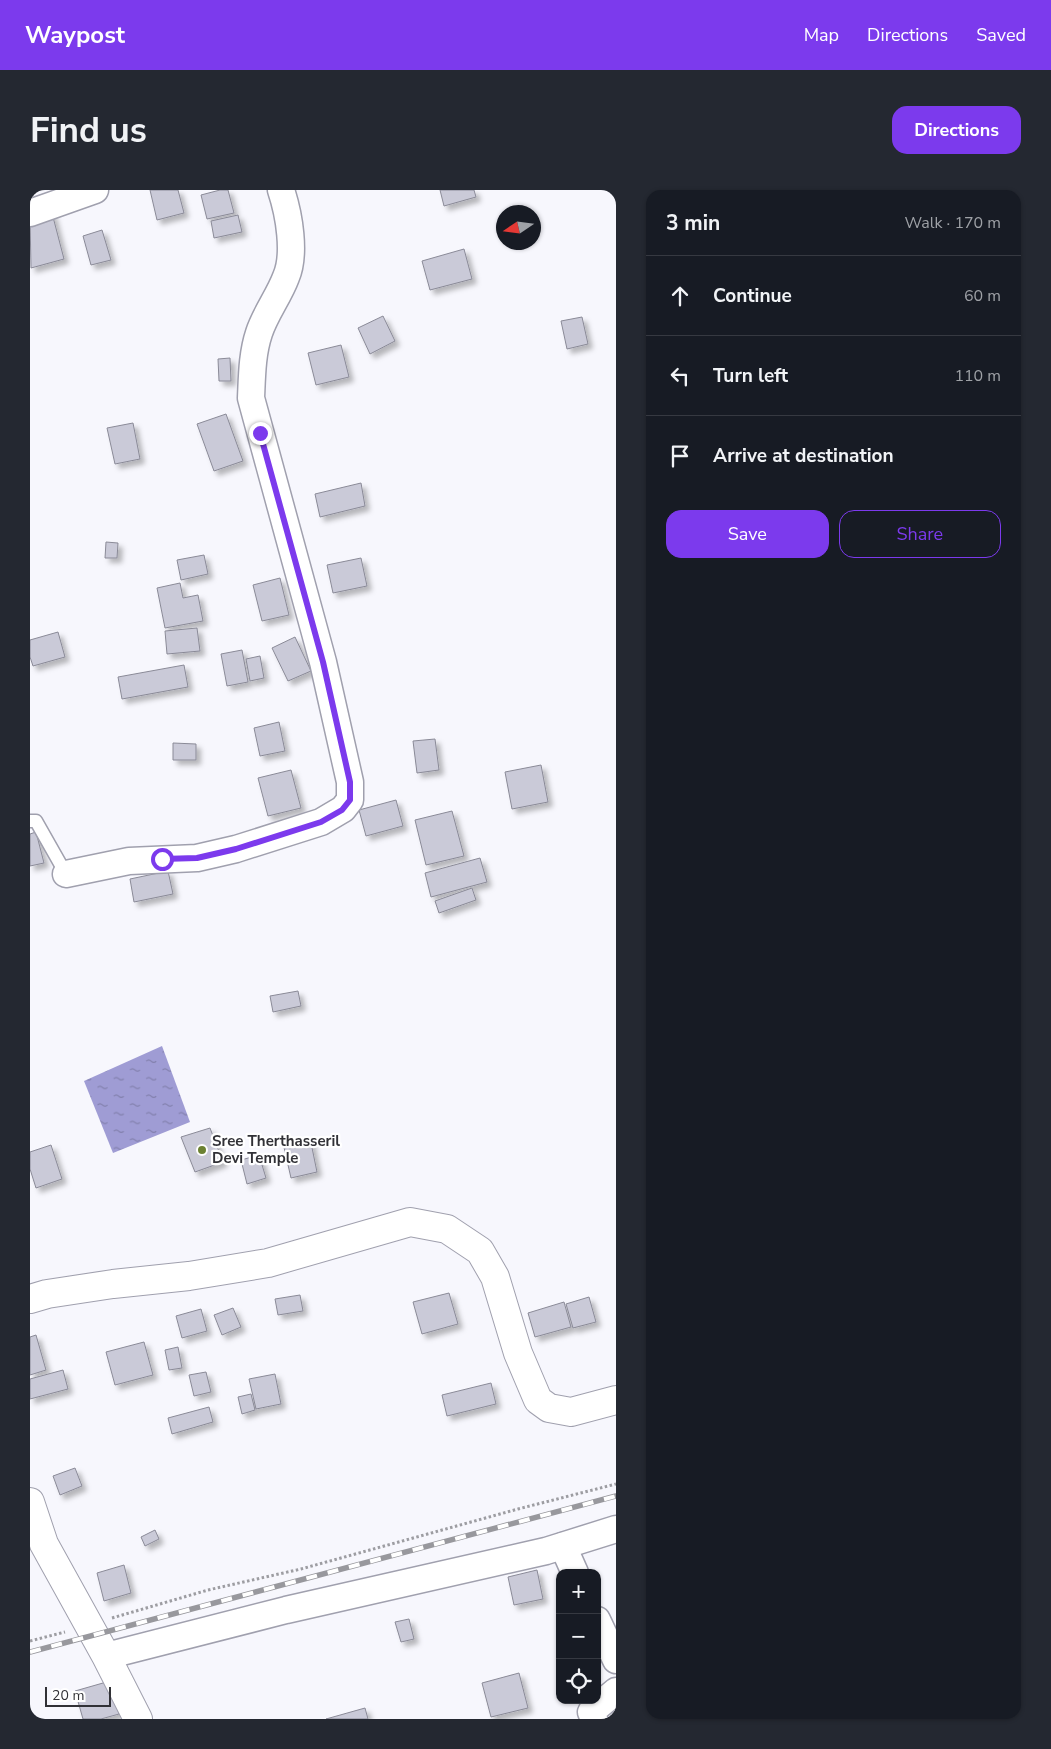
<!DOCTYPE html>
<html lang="en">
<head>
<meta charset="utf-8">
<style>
	:root { --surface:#171b24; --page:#242831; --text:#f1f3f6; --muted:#9ea1a6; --line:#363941; --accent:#7c3aed }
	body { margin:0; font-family:"Nunito Sans",sans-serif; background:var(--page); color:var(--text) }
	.controls { position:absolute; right:15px; bottom:15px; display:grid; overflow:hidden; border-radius:10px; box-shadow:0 1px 4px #0004 }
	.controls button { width:45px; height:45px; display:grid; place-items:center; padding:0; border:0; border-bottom:1px solid var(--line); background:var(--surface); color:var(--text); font:25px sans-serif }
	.compass { position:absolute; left:466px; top:15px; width:45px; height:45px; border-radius:50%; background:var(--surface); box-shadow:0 1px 4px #0004; rotate:257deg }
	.scale { position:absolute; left:15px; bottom:12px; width:66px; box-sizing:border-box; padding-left:5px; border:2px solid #313136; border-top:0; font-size:14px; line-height:18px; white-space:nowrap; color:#313136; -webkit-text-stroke:4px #fff; paint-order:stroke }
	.stop { position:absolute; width:15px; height:15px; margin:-11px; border:4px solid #7c3aed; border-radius:50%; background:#fff }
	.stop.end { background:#7c3aed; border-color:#fff; box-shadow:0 1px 5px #0008 }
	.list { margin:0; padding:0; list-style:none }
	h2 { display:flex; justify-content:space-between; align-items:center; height:65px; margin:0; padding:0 20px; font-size:21px }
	h2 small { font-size:16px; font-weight:400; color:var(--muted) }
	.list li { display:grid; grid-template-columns:32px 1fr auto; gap:15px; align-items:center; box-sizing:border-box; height:80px; padding:0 20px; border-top:1px solid var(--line) }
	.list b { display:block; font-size:19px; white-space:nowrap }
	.list em { font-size:16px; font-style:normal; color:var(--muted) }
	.actions { display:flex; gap:10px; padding:15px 20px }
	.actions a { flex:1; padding:11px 0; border:1px solid var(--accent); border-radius:15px; text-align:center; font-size:18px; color:var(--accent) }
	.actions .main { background:var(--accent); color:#fff }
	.icon { flex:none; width:28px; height:28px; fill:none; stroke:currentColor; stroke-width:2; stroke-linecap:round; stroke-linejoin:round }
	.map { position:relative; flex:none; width:586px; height:1529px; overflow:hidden; border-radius:15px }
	header { display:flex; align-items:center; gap:30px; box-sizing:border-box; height:70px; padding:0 25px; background:var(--accent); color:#fff }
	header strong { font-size:24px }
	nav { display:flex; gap:28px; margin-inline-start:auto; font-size:18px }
	.intro { display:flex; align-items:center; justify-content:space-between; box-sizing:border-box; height:120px; padding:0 30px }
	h1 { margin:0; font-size:35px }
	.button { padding:12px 22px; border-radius:15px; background:var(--accent); color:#fff; font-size:18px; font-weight:700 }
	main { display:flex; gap:30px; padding:0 30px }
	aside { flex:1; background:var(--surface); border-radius:15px; box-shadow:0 1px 4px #0004 }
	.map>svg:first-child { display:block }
	.water { fill:url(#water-ripples) }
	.building { fill:#cacad8; stroke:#8a8a97; filter:url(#shadow) }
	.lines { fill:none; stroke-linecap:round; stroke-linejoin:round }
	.lane-casing { stroke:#a0a0ae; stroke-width:15 }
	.street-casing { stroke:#a0a0ae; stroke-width:29 }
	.secondary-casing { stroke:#a0a0ae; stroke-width:30 }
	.path { stroke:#9d9da2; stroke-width:3; stroke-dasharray:2.5 2.5; stroke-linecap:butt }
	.lane { stroke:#fff; stroke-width:12 }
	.street { stroke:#fff; stroke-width:26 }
	.secondary { stroke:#fff; stroke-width:28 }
	.rail-casing { stroke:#98989d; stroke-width:5.5 }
	.rail { stroke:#fff; stroke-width:4; stroke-dasharray:11; stroke-linecap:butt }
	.route { stroke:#7c3aed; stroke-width:6 }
	.poi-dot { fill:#6b8132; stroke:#fff; stroke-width:2 }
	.labels { text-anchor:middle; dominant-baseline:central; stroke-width:4.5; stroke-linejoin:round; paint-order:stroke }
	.poi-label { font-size:15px; font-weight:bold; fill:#313136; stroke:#fff; text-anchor:start }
</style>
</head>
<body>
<header>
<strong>Waypost</strong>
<nav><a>Map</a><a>Directions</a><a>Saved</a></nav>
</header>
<div class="intro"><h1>Find us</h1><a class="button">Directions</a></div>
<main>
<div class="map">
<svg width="586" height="1529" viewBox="0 0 586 1529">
	<defs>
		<pattern id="water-ripples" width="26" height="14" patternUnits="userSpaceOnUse" patternTransform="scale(1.25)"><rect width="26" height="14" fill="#9f9cd4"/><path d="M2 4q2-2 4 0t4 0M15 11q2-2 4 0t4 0" fill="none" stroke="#8280ad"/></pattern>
		<filter id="shadow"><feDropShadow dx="4.5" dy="4.5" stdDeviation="2.5" flood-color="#0004"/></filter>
	</defs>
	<rect width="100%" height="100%" fill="#f7f7fd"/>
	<polygon class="water" points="132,856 160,932 83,963 54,891"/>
	<g class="building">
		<polygon points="120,0 148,0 154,23 127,30"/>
		<polygon points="190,0 198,0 204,23 177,29 171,5"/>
		<polygon points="410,0 444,0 446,7 414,16"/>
		<polygon points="22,23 34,69 1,78 0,29"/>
		<polygon points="208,25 212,42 184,48 181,31"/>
		<polygon points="72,40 81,70 61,75 53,46"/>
		<polygon points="434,59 442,89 400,100 392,71"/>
		<polygon points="353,126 365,151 340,164 328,138"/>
		<polygon points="552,127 558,154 537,159 531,131"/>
		<polygon points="311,155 319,187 286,195 278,163"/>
		<polygon points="200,168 201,191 189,191 188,169"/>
		<polygon points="196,224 213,271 184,281 167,234"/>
		<polygon points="103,233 110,269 85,274 77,238"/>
		<polygon points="331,293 335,316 290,327 285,304"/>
		<polygon points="76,352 88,353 87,368 75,368"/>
		<polygon points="174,365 178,384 151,390 147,370"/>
		<polygon points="331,368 337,396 303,403 297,375"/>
		<polygon points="250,388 259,425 232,431 223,395"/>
		<polygon points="150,393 153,408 168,405 173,431 135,438 127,398"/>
		<polygon points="167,438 170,461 137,464 135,441"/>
		<polygon points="28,442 35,467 3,476 0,467 0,450"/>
		<polygon points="265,447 281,481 258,491 242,458"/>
		<polygon points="212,460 218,492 197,496 191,464"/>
		<polygon points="230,466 234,488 220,491 216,469"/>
		<polygon points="154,475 158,497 92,509 88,487"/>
		<polygon points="249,532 255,561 230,566 224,538"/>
		<polygon points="405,549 409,580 387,583 383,551"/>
		<polygon points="143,553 166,554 166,570 143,570"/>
		<polygon points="511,575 518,612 482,619 475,582"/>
		<polygon points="261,580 271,618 238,626 228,588"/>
		<polygon points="366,610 373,636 336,646 329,620"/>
		<polygon points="422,621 434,666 396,675 385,630"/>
		<polygon points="6,642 14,673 0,676 0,644"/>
		<polygon points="450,668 457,692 401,707 395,683"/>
		<polygon points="138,681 143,704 104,712 100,689"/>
		<polygon points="442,698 446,710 409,723 405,711"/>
		<polygon points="268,801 271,816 243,822 240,806"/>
		<polygon points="180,938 193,972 165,982 151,947"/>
		<polygon points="280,948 287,982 261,988 253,953"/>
		<polygon points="21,955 32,989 6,998 0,979 0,962"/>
		<polygon points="229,965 236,988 217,994 211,970"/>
		<polygon points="419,1103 428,1134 392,1144 383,1112"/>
		<polygon points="270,1105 273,1121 248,1125 245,1109"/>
		<polygon points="559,1107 566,1132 543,1138 536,1114"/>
		<polygon points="534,1112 541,1137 505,1147 498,1123"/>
		<polygon points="203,1118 211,1137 192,1145 184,1125"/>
		<polygon points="171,1119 177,1141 152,1148 146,1126"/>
		<polygon points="6,1145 16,1180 0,1185 0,1147"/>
		<polygon points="114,1152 123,1185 85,1195 76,1162"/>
		<polygon points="148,1157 152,1178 139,1180 135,1160"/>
		<polygon points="33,1180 38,1199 0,1209 0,1189"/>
		<polygon points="176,1182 181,1202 164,1206 159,1185"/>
		<polygon points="245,1184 251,1214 226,1219 219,1189"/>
		<polygon points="461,1193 466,1214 417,1226 412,1205"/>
		<polygon points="221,1204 225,1220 212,1224 208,1207"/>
		<polygon points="179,1217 183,1232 142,1244 138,1228"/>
		<polygon points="45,1278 52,1296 30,1305 23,1286"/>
		<polygon points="125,1340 129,1349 115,1356 111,1347"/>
		<polygon points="94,1375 101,1403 74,1411 67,1383"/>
		<polygon points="507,1380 513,1409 484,1415 478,1387"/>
		<polygon points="379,1429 384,1449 371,1452 365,1432"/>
		<polygon points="489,1483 498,1518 461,1527 452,1493"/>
		<polygon points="80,1491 89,1524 71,1529 53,1529 45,1501"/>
		<polygon points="335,1518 338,1529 296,1529"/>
	</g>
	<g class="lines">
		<defs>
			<polyline id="lane" points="0,631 6,631 36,684"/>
			<g id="street">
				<polyline points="0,23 65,0"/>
				<path d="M36 684 99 671 167 668 206 659 291 632 313 619 320 610V592L293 472 221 208C222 186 222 164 229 143 235 124 249 106 256 87 266 64 259 24 251 0"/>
				<polyline points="533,1356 545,1383"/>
				<polyline points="567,1430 586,1470"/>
				<polyline points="76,1466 256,1420 516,1361 586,1339"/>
				<polyline points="564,1529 561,1522 586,1501"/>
			</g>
			<g id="secondary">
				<polyline points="0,1109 17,1104 83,1094 159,1086 238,1073 380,1032 417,1039 450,1061 465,1087 488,1163 508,1210 519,1218 541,1222 586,1210"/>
				<polyline points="0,1312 14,1354 76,1466 108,1529"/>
			</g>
		</defs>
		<use href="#lane" class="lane-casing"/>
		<use href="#street" class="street-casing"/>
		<use href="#secondary" class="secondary-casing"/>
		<g class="path">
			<polyline points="82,1428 178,1400 271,1379 488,1319 586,1294"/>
			<polyline points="0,1451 35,1442"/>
		</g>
		<use href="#lane" class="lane"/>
		<use href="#street" class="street"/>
		<use href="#secondary" class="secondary"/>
		<defs>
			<polyline id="rail" points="0,1462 586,1306"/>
		</defs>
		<use href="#rail" class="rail-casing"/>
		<use href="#rail" class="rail"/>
	</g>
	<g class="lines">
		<polyline class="route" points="132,669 167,668 206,659 291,632 312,620 320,610 320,592 293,472 230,243"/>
	</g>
	<circle class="poi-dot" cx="172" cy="960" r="5"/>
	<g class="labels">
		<g class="poi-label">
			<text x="182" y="951">Sree Therthasseril<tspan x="182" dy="17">Devi Temple</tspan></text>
		</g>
	</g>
</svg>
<div class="controls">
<button>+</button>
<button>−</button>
<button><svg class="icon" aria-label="locate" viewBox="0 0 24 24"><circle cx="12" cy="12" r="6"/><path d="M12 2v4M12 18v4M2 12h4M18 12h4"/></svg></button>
</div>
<svg class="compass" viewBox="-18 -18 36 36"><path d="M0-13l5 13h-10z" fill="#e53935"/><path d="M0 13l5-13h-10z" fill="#9ea1a6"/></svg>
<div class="scale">20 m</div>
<div class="stop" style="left:132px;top:669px"></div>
<div class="stop end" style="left:230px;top:243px"></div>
</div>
<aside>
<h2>3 min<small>Walk · 170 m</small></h2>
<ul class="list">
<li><svg class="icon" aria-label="ahead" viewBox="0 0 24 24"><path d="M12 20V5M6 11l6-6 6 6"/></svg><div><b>Continue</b></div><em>60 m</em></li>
<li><svg class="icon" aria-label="left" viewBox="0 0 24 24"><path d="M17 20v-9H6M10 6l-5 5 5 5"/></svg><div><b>Turn left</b></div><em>110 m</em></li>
<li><svg class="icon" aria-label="arrive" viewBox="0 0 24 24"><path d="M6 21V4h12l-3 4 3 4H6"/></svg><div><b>Arrive at destination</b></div></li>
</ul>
<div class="actions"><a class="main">Save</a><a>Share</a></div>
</aside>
</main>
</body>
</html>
